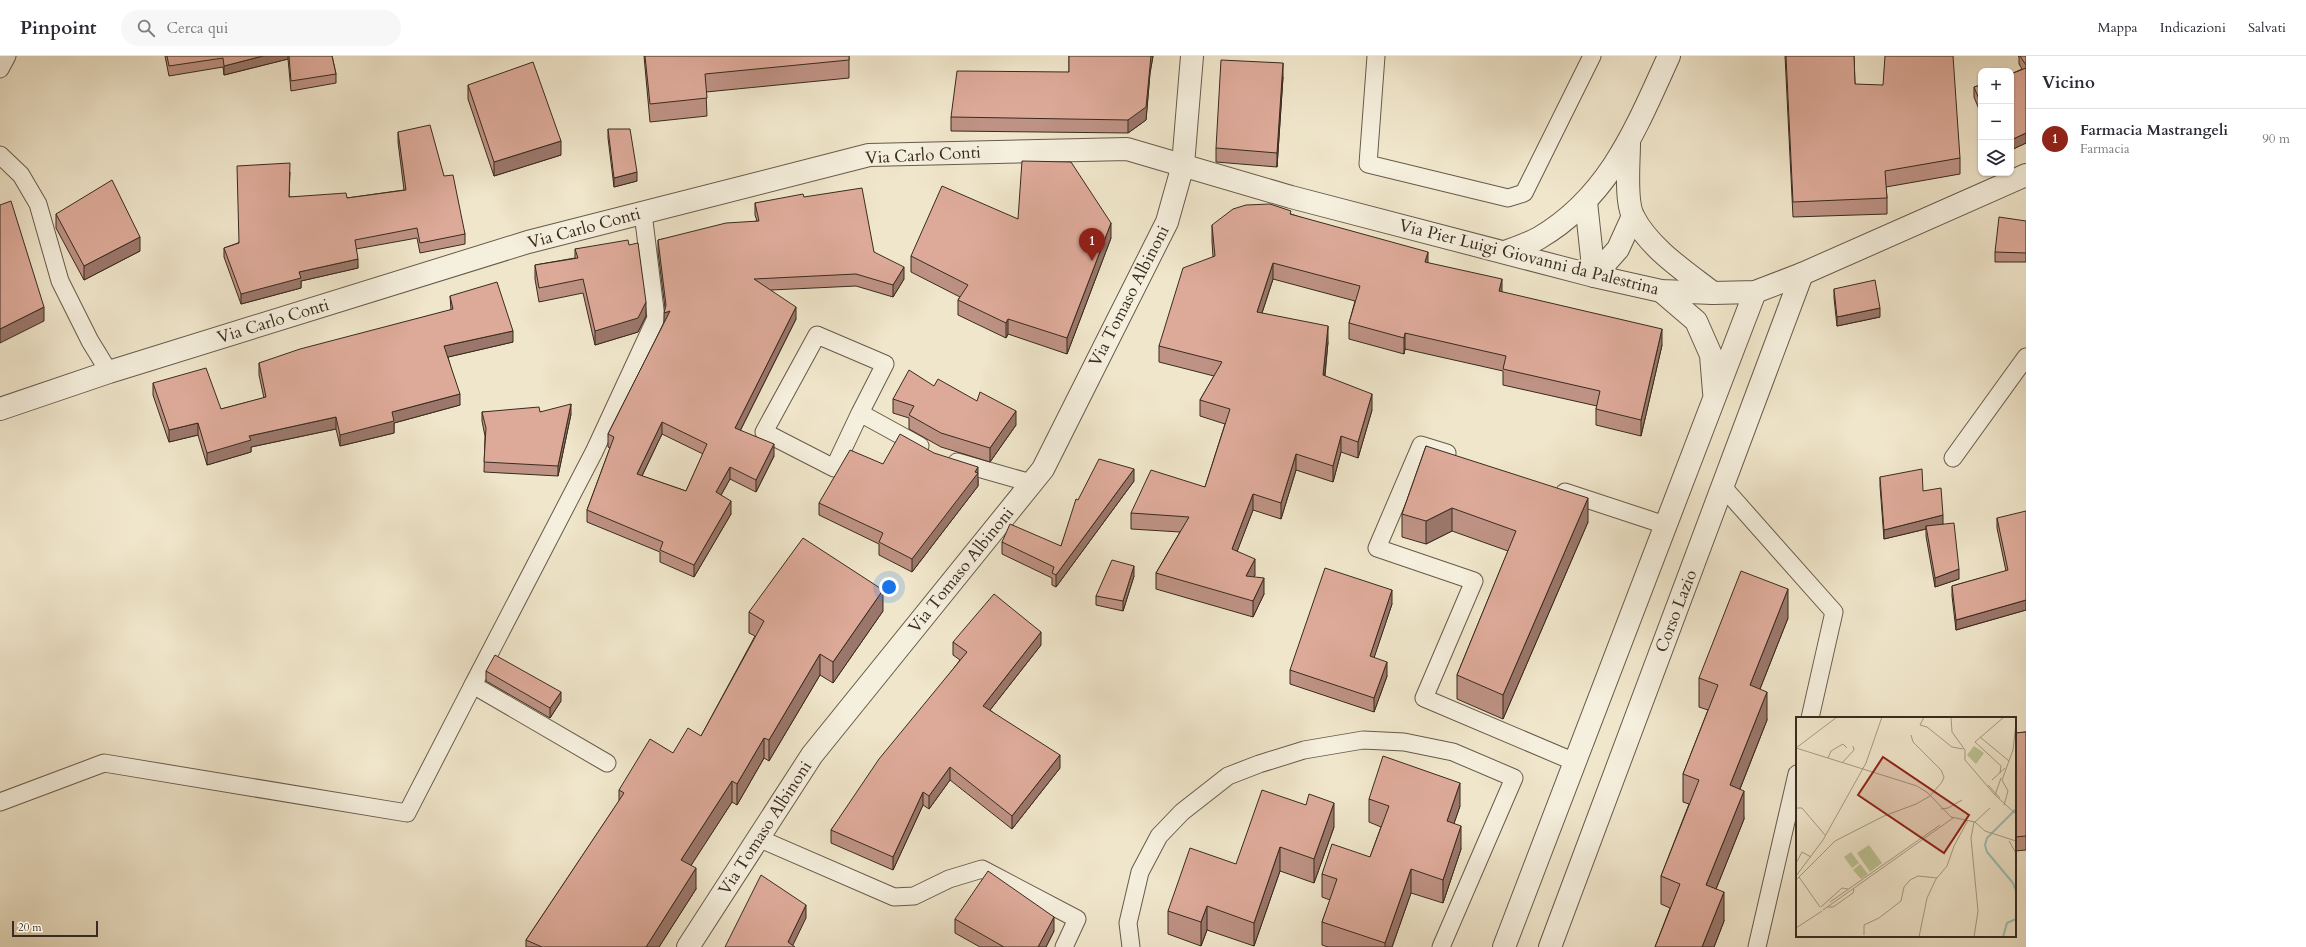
<!DOCTYPE html>
<html lang="it">
<head>
<meta charset="utf-8">
<style>
	:root { --surface:#fff; --page:#f7f7f7; --text:#2b2b33; --muted:#7c7c81; --line:#e1e1e2; --accent:#8f2418 }
	body { margin:0; font-family:Cardo,serif; background:var(--page); color:var(--text) }
	.controls { position:absolute; right:12px; top:12px; display:grid; overflow:hidden; border-radius:8px; box-shadow:0 1px 3px #0004 }
	.controls button { width:36px; height:36px; display:grid; place-items:center; padding:0; border:0; border-bottom:1px solid var(--line); background:var(--surface); color:var(--text); font:20px sans-serif }
	.scale { position:absolute; left:12px; bottom:10px; width:86px; box-sizing:border-box; padding-left:4px; border:2px solid #392b1f; border-top:0; font-size:11px; line-height:14px; white-space:nowrap; color:#392b1f; -webkit-text-stroke:3px #f5efdd; paint-order:stroke }
	.you { position:absolute; left:889px; top:531px; width:14px; height:14px; margin:-10px; border:3px solid #fff; border-radius:50%; background:#1a73e8; box-shadow:0 0 0 6px #1a73e833 }
	.badge { display:grid; place-items:center; width:26px; height:26px; border-radius:50%; background:var(--accent); color:#fff; font-size:13px; font-weight:700 }
	.pin { position:absolute; translate:-50% -33px; filter:drop-shadow(0 1px 2px #0008) }
	.pin::after { content:''; position:absolute; top:21px; width:14px; height:12px; background:inherit; clip-path:polygon(0 0,100% 0,50% 100%) }
	.list { margin:0; padding:0; list-style:none }
	h2 { display:flex; justify-content:space-between; align-items:center; height:52px; margin:0; padding:0 16px; font-size:17px }
	h2 small { font-size:13px; font-weight:400; color:var(--muted) }
	.list li { display:grid; grid-template-columns:26px 1fr auto; gap:12px; align-items:center; box-sizing:border-box; height:60px; padding:0 16px; border-top:1px solid var(--line) }
	.list b { display:block; font-size:15px; white-space:nowrap }
	.list p { margin:0; font-size:13px; white-space:nowrap; color:var(--muted) }
	.list em { font-size:13px; font-style:normal; color:var(--muted) }
	.icon { flex:none; width:22px; height:22px; fill:none; stroke:currentColor; stroke-width:2; stroke-linecap:round; stroke-linejoin:round }
	.map { position:relative; flex:none; width:2026px; height:891px; overflow:hidden }
	header { display:flex; align-items:center; gap:24px; box-sizing:border-box; height:56px; padding:0 20px; background:var(--surface); border-bottom:1px solid var(--line) }
	header strong { font-size:19px }
	nav { display:flex; gap:22px; margin-inline-start:auto; font-size:14px }
	.search { width:280px; height:36px; background:var(--page); display:flex; align-items:center; gap:10px; box-sizing:border-box; padding:0 14px; border-radius:22px; color:var(--muted); font-size:15px }
	main { display:flex }
	aside { flex:1; background:var(--surface) }
	.map>svg:first-child { display:block }
	.lines { fill:none; stroke-linecap:round; stroke-linejoin:round }
	.service-casing { stroke:#675a4a; stroke-width:19 }
	.minor-casing { stroke:#675a4a; stroke-width:24 }
	.tertiary-casing { stroke:#675a4a; stroke-width:24 }
	.service { stroke:#f5efdd; stroke-width:17 }
	.minor { stroke:#f5efdd; stroke-width:22 }
	.tertiary { stroke:#f5efdd; stroke-width:22 }
	.wall { fill:#be9284; stroke:#392b1f; fill-rule:evenodd }
	.shaded-wall { fill:#9b776b; stroke:#392b1f }
	.building { fill:#da9; stroke:#392b1f; fill-rule:evenodd }
	.labels { text-anchor:middle; dominant-baseline:central; stroke-width:4; stroke-linejoin:round; paint-order:stroke }
	.street-label { font-size:17px; fill:#392b1f; stroke:#f5efdd }
	.inset-river { fill:none; stroke:#9ac0b6; stroke-width:2 }
	.inset-road { fill:none; stroke:#a79b86; stroke-width:1 }
	.view { fill:#8f2418; fill-opacity:0.15; stroke:#8f2418; stroke-width:2 }
	.inset-edge { fill:none; stroke:#392b1f; stroke-width:2 }
</style>
</head>
<body>
<header>
<strong>Pinpoint</strong>
<div class="search"><svg class="icon" aria-label="search" viewBox="0 0 24 24"><circle cx="10" cy="10" r="6"/><path d="M15 15l6 6"/></svg>Cerca qui</div>
<nav><a>Mappa</a><a>Indicazioni</a><a>Salvati</a></nav>
</header>
<main>
<div class="map">
<svg width="2026" height="891" viewBox="0 0 2026 891">
	<rect width="100%" height="100%" fill="#f0e6cb"/>
	<filter id="stains"><feTurbulence type="fractalNoise" baseFrequency=".005" numOctaves="4"/><feColorMatrix values="0 0 0 0 .2 0 0 0 0 .09 0 0 0 0 .02 0 0 0 .5 -.17"/></filter>
	<radialGradient id="worn" r=".72"><stop offset=".6" stop-color="#630" stop-opacity="0"/><stop offset="1" stop-color="#630" stop-opacity=".3"/></radialGradient>
	<g class="lines">
		<defs>
			<g id="service">
				<polyline points="1376,0 1368,108 1508,142 1524,137 1592,0"/>
				<polyline points="0,13 7,0"/>
				<polyline points="0,99 21,119 38,148 60,225 90,285 109,316"/>
				<polyline points="860,357 885,308 817,279 764,376 834,412 860,357 920,390"/>
				<polyline points="1447,397 1421,389 1377,492 1474,525 1424,642 1575,706"/>
				<polyline points="1953,402 2026,301"/>
				<polyline points="957,406 1031,427"/>
				<polyline points="1723,431 1834,556 1810,662"/>
				<polyline points="1565,436 1665,469"/>
				<polyline points="607,707 473,629 594,396 656,262 643,157"/>
				<polyline points="0,746 104,707 407,757 473,629"/>
				<polyline points="758,782 894,841 914,840 949,823 982,813 1077,863 1064,891"/>
				<polyline points="1131,891 1128,867 1140,816 1159,780 1182,756 1228,720 1259,708 1304,694 1363,684 1404,686 1453,696 1514,722 1441,891"/>
				<polyline points="1757,891 1797,718"/>
			</g>
			<g id="minor">
				<polyline points="1661,235 1696,265 1711,299 1714,336"/>
				<polyline points="688,891 812,699 1043,413 1167,166 1183,109 1192,0"/>
				<polyline points="1504,891 1755,236"/>
				<polyline points="1550,891 1802,218"/>
			</g>
			<g id="tertiary">
				<path d="M1629 87C1629 106 1625 144 1633 160 1649 192 1686 216 1713 237"/>
				<polyline points="1586,146 1594,220"/>
				<path d="M1505 196C1516 192 1528 188 1539 182 1610 140 1636 72 1669 0"/>
				<polyline points="1594,220 1618,193 1633,160"/>
				<polyline points="0,353 109,316 528,186 869,99 1127,93 1291,141 1594,220 1661,235 1713,237 1755,236 1802,218 2026,119"/>
			</g>
		</defs>
		<use href="#service" class="service-casing"/>
		<use href="#minor" class="minor-casing"/>
		<use href="#tertiary" class="tertiary-casing"/>
		<use href="#service" class="service"/>
		<use href="#minor" class="minor"/>
		<use href="#tertiary" class="tertiary"/>
	</g>
	<g class="wall">
		<polygon points="165,0 332,0 336,18 336,27 291,35 288,3 224,19 223,11 169,20"/>
		<polygon points="644,0 849,0 849,22 706,36 707,60 650,66"/>
		<polygon points="1069,0 1153,0 1150,17 1146,64 1128,77 951,75 951,61 1069,16"/>
		<polygon points="1785,0 1854,0 1855,28 1960,102 1960,118 1886,131 1887,142 1887,158 1793,161"/>
		<polygon points="2018,0 2026,0 2026,87 2011,94 2011,18 2022,13 2019,8 2019,1"/>
		<polygon points="1283,21 1277,111 1216,106 1216,92"/>
		<polygon points="468,29 561,99 494,120 468,43"/>
		<polygon points="1981,29 1981,58 1974,41 1974,31"/>
		<polygon points="608,73 637,125 614,131 608,82"/>
		<polygon points="398,76 444,120 465,178 465,188 420,197 417,182 356,193 358,212 301,225 301,232 241,248 224,201 224,192 238,187 290,116 289,141 347,142 404,134 398,86"/>
		<path d="M804 141 874 196 904 223 893 241 856 230 771 234 796 263 740 375 774 400 756 436 730 423 721 439 731 458 694 521 660 506V496L587 466V454L610 392 608 391V378L664 267 665 252 658 196V184L757 165 755 159V147ZM662 378 703 398 686 435 642 420Z"/>
		<polygon points="56,158 140,195 84,224 56,172"/>
		<polygon points="1291,158 1428,207 1502,236 1662,289 1641,380 1596,369 1596,353 1597,350 1503,329 1503,315 1405,293 1404,298 1349,283 1349,267 1355,245 1273,223 1262,257 1328,286 1325,320 1372,354 1358,402 1341,396 1333,426 1296,414 1281,463 1253,454 1237,495 1255,519 1254,521 1264,538 1253,561 1156,533 1156,517 1180,476 1131,473 1131,457 1205,431 1225,368 1200,360 1200,344 1214,320 1159,306 1159,290 1213,201 1212,185 1212,169"/>
		<polygon points="1018,163 1111,182 1067,298 1008,278 1006,282 958,259 958,244 960,241 911,216 911,200"/>
		<polygon points="2026,165 2026,206 1995,206 1995,196"/>
		<polygon points="629,189 646,260 638,276 595,289 583,237 539,246 535,223 535,209 575,202 575,193"/>
		<polygon points="1834,233 1880,261 1837,270 1834,242"/>
		<polygon points="450,240 513,286 448,301 460,349 394,367 394,377 340,390 336,373 251,391 251,396 207,409 198,379 169,386 153,339 153,327 221,353 264,342 259,319 259,307 451,254"/>
		<polygon points="934,330 1016,369 990,406 941,391 909,373 909,362 893,357 893,343"/>
		<polygon points="482,356 540,356 571,358 558,420 484,416 485,380 482,365"/>
		<polygon points="1426,390 1588,466 1503,663 1457,643 1457,619 1508,495 1452,475 1426,488 1402,481 1402,458"/>
		<polygon points="883,408 978,423 978,430 912,516 879,499 879,488 819,459 819,447"/>
		<polygon points="1880,421 1923,435 1943,468 1959,523 1935,531 1926,480 1926,473 1884,483 1880,430"/>
		<polygon points="1134,425 1056,531 1052,529 1052,522 1002,498 1002,486 1061,490 1078,444"/>
		<polygon points="1997,462 2026,554 1956,574 1952,540 1952,530 2006,515 1997,472"/>
		<polygon points="1134,520 1123,555 1096,549 1096,540"/>
		<polygon points="1392,548 1374,601 1387,620 1374,656 1290,628 1290,614"/>
		<polygon points="883,555 833,627 820,619 769,705 764,702 737,749 732,746 691,809 696,833 659,891 526,891 526,884 619,745 619,734 673,697 701,680 755,580 749,577 749,556"/>
		<polygon points="1788,562 1760,633 1767,664 1740,733 1744,763 1716,833 1724,865 1714,891 1655,891 1670,852 1661,848 1661,820 1689,748 1683,746 1683,718 1708,654 1699,651 1699,622"/>
		<polygon points="953,586 1041,589 990,654 1060,712 1012,773 950,724 929,753 923,749 893,814 831,787 831,774 960,604 953,599"/>
		<polygon points="486,615 561,645 550,662 486,625"/>
		<polygon points="2026,676 2026,794 2015,795 2015,677"/>
		<polygon points="1369,743 1460,750 1454,767 1461,793 1443,847 1411,837 1392,891 1328,891 1322,889 1322,866 1330,844 1322,841 1322,818 1370,801 1381,771 1369,766"/>
		<polygon points="1334,771 1314,827 1280,815 1254,890 1207,874 1201,890 1168,878 1168,855 1236,808"/>
		<polygon points="955,863 1054,875 1046,891 980,891 955,877"/>
	</g>
	<g class="shaded-wall">
		<polygon points="263,0 288,0 288,3 224,19 224,10"/>
		<polygon points="1151,0 1153,0 1150,17 1146,64 1128,77 1128,64"/>
		<polygon points="1283,7 1283,21 1277,111 1277,97"/>
		<polygon points="2026,77 2026,87 2011,94 2011,84"/>
		<polygon points="561,85 561,99 494,120 494,106"/>
		<polygon points="637,116 637,125 614,131 614,122"/>
		<polygon points="1111,167 1111,182 1067,298 1067,282"/>
		<polygon points="140,181 140,195 84,224 84,210"/>
		<polygon points="1428,196 1428,212 1425,206"/>
		<polygon points="358,203 358,212 301,225 301,232 241,248 241,238 299,216"/>
		<polygon points="1273,207 1273,223 1257,272 1257,256"/>
		<polygon points="904,211 904,223 893,241 893,229"/>
		<polygon points="1502,223 1502,239 1499,235"/>
		<polygon points="646,246 646,260 638,276 595,289 595,275"/>
		<polygon points="44,251 44,265 0,287 0,273"/>
		<polygon points="796,251 796,263 735,385 735,372"/>
		<polygon points="1880,252 1880,261 1837,270 1837,261"/>
		<polygon points="670,255 664,269 664,257"/>
		<polygon points="1008,263 1008,278 1006,282 1006,267"/>
		<polygon points="1328,270 1328,286 1323,335 1323,319"/>
		<polygon points="1662,273 1662,289 1641,380 1641,364"/>
		<polygon points="513,275 513,286 444,302 444,290"/>
		<polygon points="1405,277 1405,293 1404,298 1404,282"/>
		<polygon points="460,338 460,349 394,367 394,377 340,390 340,379 392,356"/>
		<polygon points="1372,338 1372,354 1358,402 1358,386"/>
		<polygon points="571,348 571,358 558,420 558,410"/>
		<polygon points="1016,355 1016,369 990,406 990,392"/>
		<polygon points="336,361 336,373 251,391 251,396 207,409 207,397 249,380"/>
		<polygon points="662,366 662,378 637,430 637,418"/>
		<polygon points="198,367 198,379 169,386 169,374"/>
		<polygon points="1341,380 1341,396 1333,426 1333,410"/>
		<polygon points="774,388 774,400 756,436 756,424"/>
		<polygon points="1296,398 1296,414 1281,463 1281,447"/>
		<polygon points="730,411 730,423 716,448 716,436"/>
		<polygon points="978,411 978,430 912,516 912,503"/>
		<polygon points="1134,413 1134,425 1056,531 1056,519"/>
		<polygon points="1253,438 1253,454 1232,509 1232,493"/>
		<polygon points="1588,442 1588,466 1503,663 1503,639"/>
		<polygon points="731,445 731,458 694,521 694,509"/>
		<polygon points="1452,452 1452,475 1426,488 1426,465"/>
		<polygon points="1943,459 1943,469 1926,470 1926,473 1884,483 1884,474"/>
		<polygon points="1255,503 1255,519 1246,536 1246,520"/>
		<polygon points="1134,510 1134,520 1123,555 1123,545"/>
		<polygon points="1959,513 1959,523 1935,531 1935,522"/>
		<polygon points="1264,522 1264,538 1253,561 1253,545"/>
		<polygon points="1788,533 1788,562 1750,658 1750,629"/>
		<polygon points="883,534 883,555 833,627 833,606"/>
		<polygon points="1392,534 1392,548 1370,614 1370,600"/>
		<polygon points="2026,544 2026,554 1956,574 1956,564"/>
		<polygon points="1041,576 1041,589 983,663 983,650"/>
		<polygon points="820,598 820,619 769,705 769,684"/>
		<polygon points="1387,606 1387,620 1374,656 1374,642"/>
		<polygon points="561,636 561,645 550,662 550,652"/>
		<polygon points="1767,636 1767,664 1730,758 1730,729"/>
		<polygon points="764,682 764,702 737,749 737,728"/>
		<polygon points="1060,699 1060,712 1012,773 1012,760"/>
		<polygon points="950,711 950,724 929,753 929,740"/>
		<polygon points="732,725 732,746 681,825 681,804"/>
		<polygon points="1460,727 1460,750 1447,788 1447,765"/>
		<polygon points="1744,735 1744,763 1706,858 1706,829"/>
		<polygon points="923,736 923,749 893,814 893,801"/>
		<polygon points="1334,747 1334,771 1314,827 1314,803"/>
		<polygon points="1461,770 1461,793 1443,847 1443,824"/>
		<polygon points="1280,791 1280,815 1254,890 1254,867"/>
		<polygon points="696,812 696,833 659,891 646,891"/>
		<polygon points="1411,813 1411,837 1392,891 1385,891 1385,887"/>
		<polygon points="1724,836 1724,865 1714,891 1702,891"/>
		<polygon points="806,849 806,862 792,891 788,886"/>
		<polygon points="1207,850 1207,874 1201,890 1201,866"/>
		<polygon points="1054,861 1054,875 1046,891 1038,891"/>
	</g>
	<g class="building">
		<polygon points="167,0 263,0 224,10 223,2 169,10"/>
		<polygon points="289,0 332,0 336,18 291,25"/>
		<polygon points="645,0 849,0 849,4 705,18 707,42 650,48"/>
		<polygon points="1069,0 1151,0 1146,51 1128,64 951,61 957,15 1069,16"/>
		<polygon points="1786,0 1854,0 1855,28 1883,29 1885,0 1953,0 1960,102 1885,115 1887,142 1793,146"/>
		<polygon points="2020,0 2026,0 2026,9"/>
		<polygon points="1221,4 1283,7 1277,97 1216,92"/>
		<polygon points="533,6 561,85 494,106 468,29"/>
		<polygon points="2026,12 2026,77 2011,84 2011,18"/>
		<polygon points="1981,29 1981,48 1974,31"/>
		<polygon points="430,69 444,120 453,119 465,178 420,187 417,172 355,184 358,203 299,216 301,222 241,238 224,192 239,187 237,110 290,107 289,141 346,137 347,142 406,134 398,76"/>
		<polygon points="608,73 630,73 637,116 614,122"/>
		<polygon points="1022,105 1071,106 1111,167 1067,282 1008,263 1006,267 958,244 968,229 911,200 942,130 1018,163"/>
		<polygon points="112,124 140,181 84,210 56,158"/>
		<path d="M862 132 874 196 904 211 893 229 856 218 754 223 796 251 735 372 774 388 756 424 730 411 716 436 731 445 694 509 660 494 663 486 587 454 614 381 608 378 670 255 664 257 666 249 658 184 726 167 759 165 755 147 803 138 804 141ZM662 366 707 388 686 435 637 418Z"/>
		<polygon points="11,145 44,251 0,273 0,149"/>
		<polygon points="1270,148 1291,155 1290,158 1428,196 1425,206 1502,223 1499,235 1662,273 1641,364 1596,353 1600,335 1503,313 1506,300 1405,277 1404,282 1349,267 1360,230 1273,207 1257,256 1328,270 1323,319 1372,338 1358,386 1341,380 1333,410 1296,398 1281,447 1253,438 1232,493 1255,503 1246,520 1264,522 1253,545 1156,517 1189,461 1131,457 1151,414 1205,431 1230,353 1200,344 1222,306 1159,290 1183,212 1215,200 1212,169 1233,153 1246,149"/>
		<polygon points="1999,161 2026,165 2026,197 1995,196"/>
		<polygon points="628,184 629,189 638,187 646,246 638,262 595,275 583,223 539,232 535,209 578,202 575,193"/>
		<polygon points="1875,224 1880,252 1837,261 1834,233"/>
		<polygon points="497,226 513,275 444,290 460,338 392,356 394,365 340,379 336,361 249,380 251,384 207,397 198,367 169,374 153,327 206,312 221,353 266,341 259,307 300,293 453,253 450,240"/>
		<polygon points="909,314 934,330 938,323 977,345 980,336 1016,355 990,392 941,377 909,359 914,350 893,343"/>
		<polygon points="571,348 558,410 484,406 486,372 482,356 539,351 540,356"/>
		<polygon points="900,378 934,397 978,411 975,416 978,417 912,503 879,486 883,477 819,447 850,394 883,408"/>
		<polygon points="1426,390 1588,442 1503,639 1457,619 1516,475 1452,452 1426,465 1402,458"/>
		<polygon points="1099,403 1134,413 1056,519 1052,517 1054,511 1002,486 1010,468 1061,490 1076,443 1078,444"/>
		<polygon points="1922,413 1923,435 1941,432 1943,459 1884,474 1880,421"/>
		<polygon points="2026,455 2026,544 1956,564 1952,530 2008,514 1997,462"/>
		<polygon points="1954,467 1959,513 1935,522 1926,470"/>
		<polygon points="803,482 883,534 833,606 820,598 769,684 764,682 737,728 732,725 681,804 696,812 646,891 542,891 526,884 624,737 619,734 650,683 673,697 688,672 701,680 764,565 749,556"/>
		<polygon points="1112,504 1134,510 1123,545 1096,540"/>
		<polygon points="1325,512 1392,534 1370,600 1387,606 1374,642 1290,614"/>
		<polygon points="1741,515 1788,533 1750,629 1767,636 1730,729 1744,735 1706,829 1724,836 1702,891 1655,891 1680,828 1661,820 1699,724 1683,718 1718,629 1699,622"/>
		<polygon points="994,538 1041,576 983,650 1060,699 1012,760 950,711 929,740 923,736 893,801 831,774 879,703 967,596 953,586"/>
		<polygon points="495,599 561,636 550,652 486,615"/>
		<polygon points="2026,676 2026,780 2015,781 2015,677"/>
		<polygon points="1383,700 1460,727 1447,765 1461,770 1443,824 1411,813 1385,887 1322,866 1337,823 1322,818 1332,788 1370,801 1389,750 1369,743"/>
		<polygon points="1262,734 1306,749 1309,738 1334,747 1314,803 1280,791 1254,867 1207,850 1201,866 1168,855 1190,792 1236,808"/>
		<polygon points="988,815 1054,861 1038,891 1004,891 955,863"/>
		<polygon points="761,819 806,849 788,886 795,891 725,891"/>
	</g>
	<g class="labels">
		<g class="street-label">
			<text transform="translate(923 99) rotate(-3)">Via Carlo Conti</text>
			<text transform="translate(584 172) rotate(-15)">Via Carlo Conti</text>
			<text transform="translate(1529 201) rotate(14)">Via Pier Luigi Giovanni da Palestrina</text>
			<text transform="translate(1129 240) rotate(-63)">Via Tomaso Albinoni</text>
			<text transform="translate(273 265) rotate(-17)">Via Carlo Conti</text>
			<text transform="translate(961 514) rotate(-51)">Via Tomaso Albinoni</text>
			<text transform="translate(1676 555) rotate(-69)">Corso Lazio</text>
			<text transform="translate(765 772) rotate(-57)">Via Tomaso Albinoni</text>
		</g>
	</g>
	<g transform="translate(1796 661)">
		<rect width="220" height="220" fill="#f0e6cb"/>
		<path d="M73 128 86 146 74 155 61 136ZM55 135 63 146 56 151 48 140Z" fill="#bdc495"/>
		<path d="M178 29 188 36 180 47 171 38ZM64 147 72 157 65 162 57 153Z" fill="#bdc495"/>
		<path class="inset-river" d="M220 92 191 121 189 128 191 135 217 166 220 174M207 220 211 206 220 202"/>
		<path class="inset-road" d="M128 0 124 8 131 10 156 30 167 32M155 0 156 15 169 33V43L199 78M184 20 213 44M0 31 121 69 132 76 155 100 179 105 189 114 220 124M0 31 41 0M32 41 35 34 47 27 51 31M46 46 58 33 57 29M204 56 205 49 179 25 208 0M205 61 199 78 220 97M196 63 209 51M192 68 204 81M208 88 212 74 206 63 217 33 220 6M0 91H6L29 118M145 92 152 91 166 83M179 105 194 91M213 124 220 136M0 146 6 135 15 140M0 159 27 123 70 46 86 0M3 160 24 190M0 163 39 124 88 99 120 87 134 79 146 65 148 60 145 53 117 25 115 18M34 185 144 108M25 190 46 171 52 172M32 190H37L57 176 58 172M27 193 157 101M0 211 26 194M68 218V208L83 201 105 184 108 170 114 163 122 159 141 161M123 220 131 181 140 162 151 149 158 129 172 103M178 220 182 194 175 121 178 105"/>
		<path class="view" d="M87 40 173 98 148 136 62 78Z"/>
		<rect width="220" height="220" class="inset-edge"/>
	</g>
	<rect width="100%" height="100%" filter="url(#stains)"/>
	<rect width="100%" height="100%" fill="url(#worn)"/>
</svg>
<div class="controls">
<button>+</button>
<button>−</button>
<button><svg class="icon" aria-label="layers" viewBox="0 0 24 24"><path d="M12 4l9 5-9 5-9-5zM3 14l9 5 9-5"/></svg></button>
</div>
<div class="scale">20 m</div>
<div class="you"></div>
<div class="pin badge" style="left:1092px;top:205px">1</div>
</div>
<aside>
<h2>Vicino<small></small></h2>
<ul class="list">
<li><span class="badge">1</span><div><b>Farmacia Mastrangeli</b><p>Farmacia</p></div><em>90 m</em></li>
</ul>
</aside>
</main>
</body>
</html>
